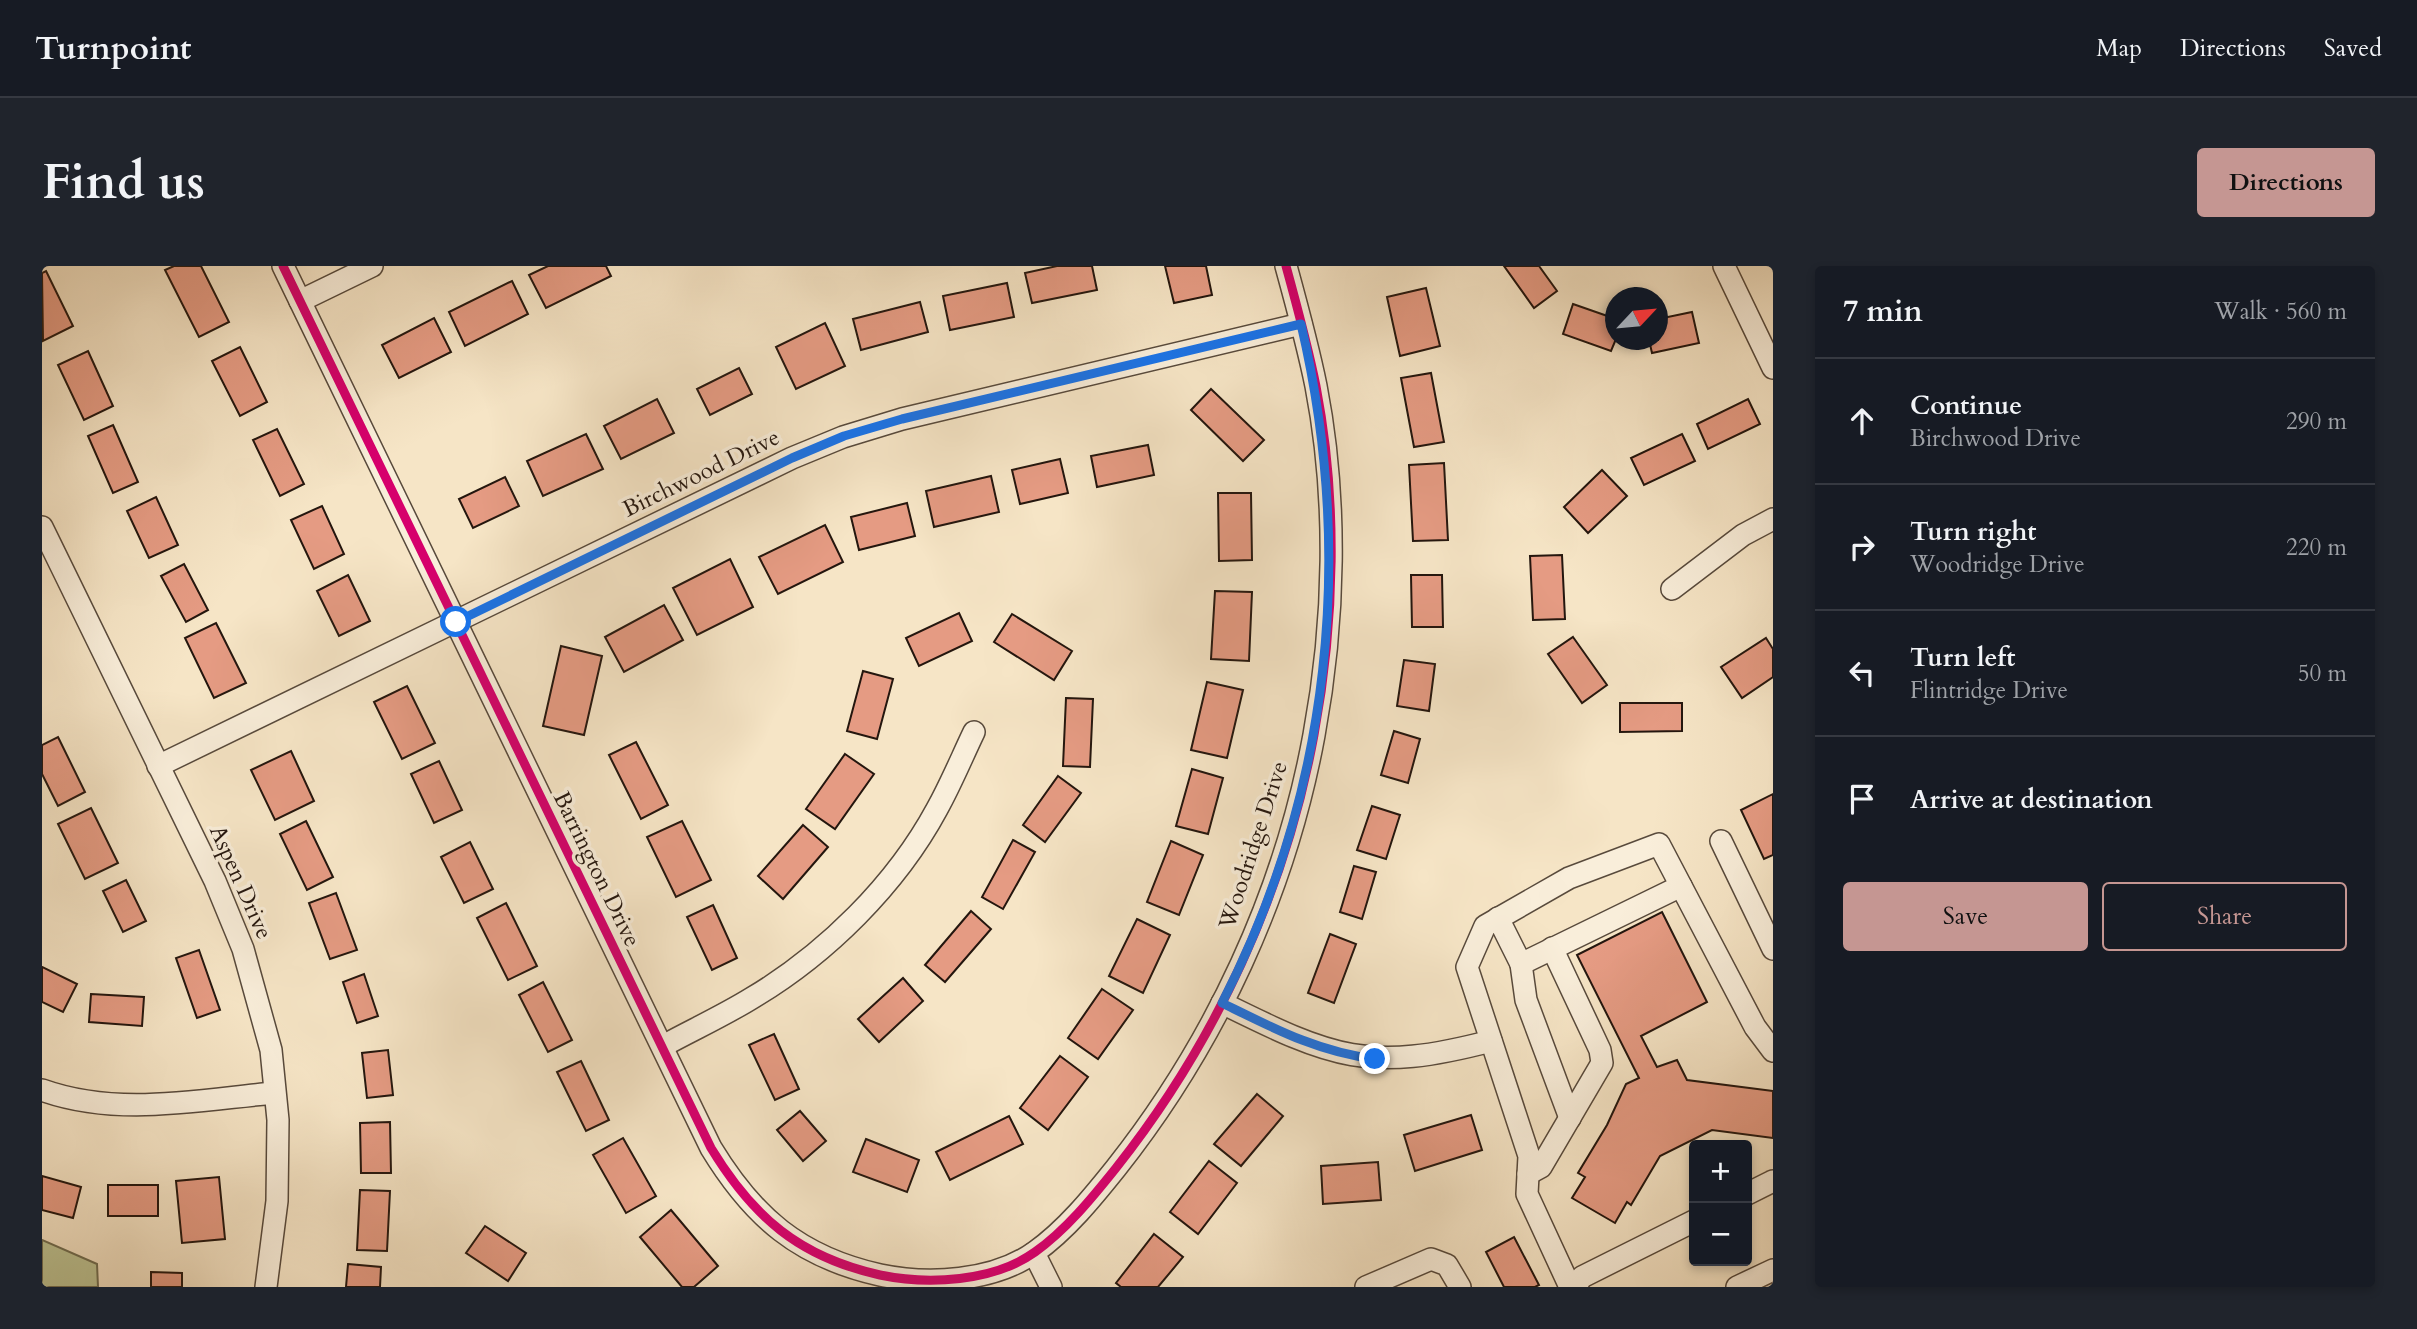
<!DOCTYPE html>
<html lang="en">
<head>
<meta charset="utf-8">
<style>
	:root { --surface:#171b24; --page:#20242c; --text:#f1f3f6; --muted:#9ea1a6; --line:#363941; --accent:#c59692 }
	body { margin:0; font-family:Cardo,serif; background:var(--page); color:var(--text) }
	.controls { position:absolute; right:21px; bottom:21px; display:grid; overflow:hidden; border-radius:7px; box-shadow:0 4px 10px #0003 }
	.controls button { width:63px; height:63px; display:grid; place-items:center; padding:0; border:0; border-bottom:2px solid var(--line); background:var(--surface); color:var(--text); font:35px sans-serif }
	.compass { position:absolute; left:1563px; top:21px; width:63px; height:63px; border-radius:50%; background:var(--surface); box-shadow:0 4px 10px #0003; rotate:64deg }
	.stop { position:absolute; width:21px; height:21px; margin:-16px; border:5px solid #1a73e8; border-radius:50%; background:#fff }
	.stop.end { background:#1a73e8; border-color:#fff; box-shadow:0 2px 7px #0008 }
	.list { margin:0; padding:0; list-style:none }
	h2 { display:flex; justify-content:space-between; align-items:center; height:91px; margin:0; padding:0 28px; font-size:30px }
	h2 small { font-size:23px; font-weight:400; color:var(--muted) }
	.list li { display:grid; grid-template-columns:46px 1fr auto; gap:21px; align-items:center; box-sizing:border-box; height:126px; padding:0 28px; border-top:2px solid var(--line) }
	.list b { display:block; font-size:26px; white-space:nowrap }
	.list p { margin:0; font-size:23px; white-space:nowrap; color:var(--muted) }
	.list em { font-size:23px; font-style:normal; color:var(--muted) }
	.actions { display:flex; gap:14px; padding:21px 28px }
	.actions a { flex:1; padding:16px 0; border:2px solid var(--accent); border-radius:7px; text-align:center; font-size:24px; color:var(--accent) }
	.actions .main { background:var(--accent); color:#111 }
	.icon { flex:none; width:38px; height:38px; fill:none; stroke:currentColor; stroke-width:2; stroke-linecap:round; stroke-linejoin:round }
	.map { position:relative; flex:none; width:1731px; height:1021px; overflow:hidden; border-radius:7px }
	header { display:flex; align-items:center; gap:42px; box-sizing:border-box; height:98px; padding:0 35px; background:var(--surface); border-bottom:2px solid var(--line) }
	header strong { font-size:33px }
	nav { display:flex; gap:38px; margin-inline-start:auto; font-size:24px }
	.intro { display:flex; align-items:center; justify-content:space-between; box-sizing:border-box; height:168px; padding:0 42px }
	h1 { margin:0; font-size:49px }
	.button { padding:18px 32px; border-radius:7px; background:var(--accent); color:#111; font-size:24px; font-weight:700 }
	main { display:flex; gap:42px; padding:0 42px }
	aside { flex:1; background:var(--surface); border-radius:7px; box-shadow:0 4px 10px #0003 }
	.map>svg:first-child { display:block }
	.green { fill:#bdc494; stroke:#706d51; stroke-width:2 }
	.building { fill:#e59b83; stroke:#24160e; stroke-width:2 }
	.lines { fill:none; stroke-linecap:round; stroke-linejoin:round }
	.minor-casing { stroke:#584a3c; stroke-width:24 }
	.minor { stroke:#f9eeda; stroke-width:21 }
	.cycleway-casing { stroke:#f9eeda; stroke-width:13 }
	.cycleway { stroke:#d6006c; stroke-width:9 }
	.route { stroke:#1a73e8; stroke-width:9 }
	.labels { text-anchor:middle; dominant-baseline:central; stroke-width:7; stroke-linejoin:round; paint-order:stroke }
	.street-label { font-size:23px; fill:#24160e; stroke:#f9eeda }
</style>
</head>
<body>
<header>
<strong>Turnpoint</strong>
<nav><a>Map</a><a>Directions</a><a>Saved</a></nav>
</header>
<div class="intro"><h1>Find us</h1><a class="button">Directions</a></div>
<main>
<div class="map">
<svg width="1731" height="1021" viewBox="0 0 1731 1021">
	<rect width="100%" height="100%" fill="#f6e5c6"/>
	<filter id="stains"><feTurbulence type="fractalNoise" baseFrequency=".00286" numOctaves="4"/><feColorMatrix values="0 0 0 0 .2 0 0 0 0 .09 0 0 0 0 .02 0 0 0 .5 -.17"/></filter>
	<radialGradient id="worn" r=".72"><stop offset=".6" stop-color="#630" stop-opacity="0"/><stop offset="1" stop-color="#630" stop-opacity=".3"/></radialGradient>
	<polygon class="green" points="0,974 55,998 56,1021 0,1021"/>
	<g class="building">
		<polygon points="132,0 159,0 187,56 157,71 123,4"/>
		<polygon points="506,0 564,0 569,10 504,42 487,9"/>
		<polygon points="1015,0 1050,0 1055,24 990,37 983,7"/>
		<polygon points="1123,0 1164,0 1170,29 1132,37"/>
		<polygon points="1462,0 1497,0 1515,25 1492,42"/>
		<polygon points="4,5 31,60 1,75 0,7"/>
		<polygon points="470,15 486,48 423,80 407,46"/>
		<polygon points="965,17 972,51 908,64 901,30"/>
		<polygon points="1384,22 1398,80 1358,90 1345,31"/>
		<polygon points="878,36 886,66 819,84 811,53"/>
		<polygon points="1531,38 1574,53 1574,73 1569,85 1521,68"/>
		<polygon points="1650,46 1657,77 1610,87 1607,74 1616,74 1616,53"/>
		<polygon points="392,52 409,86 357,112 340,79"/>
		<polygon points="783,57 803,100 754,123 734,81"/>
		<polygon points="198,81 225,136 198,150 170,95"/>
		<polygon points="46,85 71,140 42,154 16,99"/>
		<polygon points="697,102 710,128 668,149 655,123"/>
		<polygon points="1389,107 1402,176 1372,181 1359,112"/>
		<polygon points="1169,123 1222,174 1201,195 1149,144"/>
		<polygon points="615,133 632,167 579,193 562,160"/>
		<polygon points="1706,133 1718,158 1666,183 1655,158"/>
		<polygon points="71,159 96,216 71,227 46,170"/>
		<polygon points="235,163 262,218 238,230 211,174"/>
		<polygon points="544,168 561,203 501,230 485,195"/>
		<polygon points="1640,168 1653,195 1602,219 1589,192"/>
		<polygon points="1106,179 1112,209 1055,221 1049,190"/>
		<polygon points="1018,193 1026,227 978,238 970,204"/>
		<polygon points="1402,197 1406,274 1371,275 1367,199"/>
		<polygon points="1560,204 1585,230 1546,267 1522,241"/>
		<polygon points="949,210 957,246 892,261 884,225"/>
		<polygon points="463,211 477,240 431,262 417,233"/>
		<polygon points="1176,227 1209,227 1210,294 1177,295"/>
		<polygon points="114,231 136,279 107,292 85,245"/>
		<polygon points="865,237 873,270 817,284 809,251"/>
		<polygon points="280,240 302,288 272,303 249,254"/>
		<polygon points="783,259 801,296 736,328 717,291"/>
		<polygon points="1520,289 1523,353 1491,354 1488,290"/>
		<polygon points="688,293 711,341 655,369 631,322"/>
		<polygon points="142,298 166,344 144,356 119,310"/>
		<polygon points="306,309 328,355 297,370 275,325"/>
		<polygon points="1369,309 1400,309 1401,361 1370,361"/>
		<polygon points="1173,325 1210,326 1207,395 1169,393"/>
		<polygon points="622,339 641,374 582,406 563,371"/>
		<polygon points="917,347 930,375 877,400 864,372"/>
		<polygon points="970,348 1030,385 1012,414 952,376"/>
		<polygon points="174,357 204,417 172,432 143,372"/>
		<polygon points="1531,371 1565,419 1540,437 1506,388"/>
		<polygon points="1724,372 1731,383 1731,411 1700,432 1679,401"/>
		<polygon points="519,380 560,390 542,469 501,460"/>
		<polygon points="1362,394 1393,398 1387,445 1355,440"/>
		<polygon points="821,405 851,413 835,473 805,465"/>
		<polygon points="1165,416 1201,424 1185,492 1149,484"/>
		<polygon points="365,420 393,477 360,493 332,436"/>
		<polygon points="1024,432 1051,433 1048,501 1021,500"/>
		<polygon points="1578,437 1640,437 1640,465 1578,466"/>
		<polygon points="1352,465 1378,473 1366,517 1339,509"/>
		<polygon points="16,471 43,526 16,540 0,508 0,479"/>
		<polygon points="594,476 626,539 599,553 567,489"/>
		<polygon points="249,485 272,535 233,554 209,504"/>
		<polygon points="803,488 832,508 793,563 764,543"/>
		<polygon points="397,495 420,544 392,557 369,508"/>
		<polygon points="1150,503 1181,512 1166,568 1134,560"/>
		<polygon points="1016,510 1039,527 1003,576 981,559"/>
		<polygon points="1731,528 1731,589 1722,593 1699,544"/>
		<polygon points="1330,540 1358,549 1344,593 1315,584"/>
		<polygon points="49,542 76,597 43,613 16,558"/>
		<polygon points="264,555 291,611 265,624 238,568"/>
		<polygon points="640,555 669,614 634,631 605,571"/>
		<polygon points="761,559 786,581 741,633 716,610"/>
		<polygon points="971,574 993,586 961,643 940,631"/>
		<polygon points="1129,575 1161,589 1137,649 1105,636"/>
		<polygon points="428,576 451,623 422,637 399,591"/>
		<polygon points="1312,600 1334,606 1320,653 1298,646"/>
		<polygon points="84,614 104,655 81,666 61,625"/>
		<polygon points="294,627 315,684 288,693 267,637"/>
		<polygon points="464,637 495,700 466,714 435,652"/>
		<polygon points="671,639 695,692 670,704 645,651"/>
		<polygon points="929,645 949,663 903,716 883,699"/>
		<polygon points="1620,646 1665,736 1599,770 1615,801 1635,794 1645,814 1731,825 1731,872 1670,864 1618,890 1589,939 1585,936 1573,957 1530,932 1543,911 1536,907 1565,859 1584,818 1597,812 1535,689"/>
		<polygon points="1095,653 1128,669 1101,727 1067,710"/>
		<polygon points="1288,668 1314,678 1292,737 1266,727"/>
		<polygon points="157,684 178,744 155,752 134,692"/>
		<polygon points="0,701 35,718 21,746 0,736"/>
		<polygon points="322,708 336,750 315,757 301,716"/>
		<polygon points="861,712 881,735 837,776 816,753"/>
		<polygon points="501,716 530,774 506,786 477,729"/>
		<polygon points="1060,723 1091,744 1056,793 1026,772"/>
		<polygon points="49,728 102,731 100,760 47,756"/>
		<polygon points="732,768 757,823 733,834 707,779"/>
		<polygon points="346,784 351,829 325,832 320,787"/>
		<polygon points="1018,790 1046,811 1006,864 978,842"/>
		<polygon points="539,795 567,854 544,865 515,806"/>
		<polygon points="1215,828 1241,850 1199,900 1172,878"/>
		<polygon points="758,845 784,875 761,895 735,864"/>
		<polygon points="1429,849 1440,884 1373,905 1362,869"/>
		<polygon points="967,850 981,878 908,914 894,886"/>
		<polygon points="348,856 349,907 319,907 318,857"/>
		<polygon points="581,872 614,930 584,947 551,889"/>
		<polygon points="824,873 877,894 865,926 811,906"/>
		<polygon points="1167,895 1195,917 1156,968 1128,946"/>
		<polygon points="1336,896 1339,934 1281,938 1279,900"/>
		<polygon points="0,910 39,921 31,952 0,944"/>
		<polygon points="177,911 183,973 140,977 134,915"/>
		<rect x="66" y="919" width="50" height="31"/>
		<polygon points="318,924 348,925 345,985 315,984"/>
		<polygon points="629,944 676,1000 652,1021 640,1021 598,971"/>
		<polygon points="443,960 484,987 466,1015 424,987"/>
		<polygon points="1112,968 1141,991 1116,1021 1079,1021 1074,1017"/>
		<polygon points="1472,971 1497,1019 1493,1021 1462,1021 1444,986"/>
		<polygon points="306,998 339,1001 338,1021 304,1021"/>
		<polygon points="109,1006 140,1007 140,1021 109,1021"/>
	</g>
	<g class="lines">
		<defs>
			<g id="minor">
				<path d="M241 0 669 882C711 951 757 991 838 1009 886 1019 951 1016 993 986 1024 964 1050 932 1074 902 1173 777 1243 627 1272 469 1293 356 1296 234 1274 120 1266 80 1255 40 1244 0"/>
				<polyline points="1682,0 1731,102"/>
				<polyline points="258,35 330,0"/>
				<polyline points="0,261 173,615 201,683 229,784 236,854 235,935 224,1021"/>
				<polyline points="1630,323 1701,269 1731,253"/>
				<polyline points="116,500 750,192 801,171 860,153 1259,58"/>
				<polyline points="1679,575 1731,683"/>
				<polyline points="1456,652 1479,698 1639,620"/>
				<polyline points="1479,698 1484,734 1528,852"/>
				<path d="M1180 737C1291 792 1326 807 1449 775"/>
				<path d="M621 780C650 764 681 750 710 732 784 688 854 619 895 543 909 518 920 491 932 466"/>
				<path d="M0 824C75 851 156 834 232 827"/>
				<polyline points="1486,908 1499,901 1560,797 1558,784 1510,682"/>
				<polyline points="1705,928 1731,915"/>
				<polyline points="992,987 1009,1021"/>
				<polyline points="1324,1021 1389,993 1405,999 1418,1021"/>
				<polyline points="1528,1021 1485,928 1487,890 1425,701 1443,660 1527,612 1617,578 1713,761 1731,785"/>
				<polyline points="1533,1021 1540,1011 1652,955"/>
				<polyline points="1695,1021 1731,1004"/>
			</g>
		</defs>
		<use href="#minor" class="minor-casing"/>
		<use href="#minor" class="minor"/>
		<defs>
			<path id="cycleway" d="M241 0 669 882C711 951 757 991 838 1009 886 1019 951 1016 993 986 1024 964 1050 932 1074 902 1173 777 1243 627 1272 469 1293 356 1296 234 1274 120 1266 80 1255 40 1244 0"/>
		</defs>
		<use href="#cycleway" class="cycleway-casing"/>
		<use href="#cycleway" class="cycleway"/>
	</g>
	<g class="lines">
		<path class="route" d="M414 356 750 192 802 170 860 153 1259 58C1313 289 1289 525 1180 737 1231 762 1276 786 1333 793"/>
	</g>
	<g class="labels">
		<g class="street-label">
			<text transform="translate(659 207) rotate(-26)">Birchwood Drive</text>
			<text transform="translate(1211 579) rotate(-72)">Woodridge Drive</text>
			<text transform="translate(555 603) rotate(64)">Barrington Drive</text>
			<text transform="translate(199 616) rotate(66)">Aspen Drive</text>
		</g>
	</g>
	<rect width="100%" height="100%" filter="url(#stains)"/>
	<rect width="100%" height="100%" fill="url(#worn)"/>
</svg>
<div class="controls">
<button>+</button>
<button>−</button>
</div>
<svg class="compass" viewBox="-18 -18 36 36"><path d="M0-13l5 13h-10z" fill="#e53935"/><path d="M0 13l5-13h-10z" fill="#9ea1a6"/></svg>
<div class="stop" style="left:414px;top:356px"></div>
<div class="stop end" style="left:1333px;top:793px"></div>
</div>
<aside>
<h2>7 min<small>Walk · 560 m</small></h2>
<ul class="list">
<li><svg class="icon" aria-label="ahead" viewBox="0 0 24 24"><path d="M12 20V5M6 11l6-6 6 6"/></svg><div><b>Continue</b><p>Birchwood Drive</p></div><em>290 m</em></li>
<li><svg class="icon" aria-label="right" viewBox="0 0 24 24"><path d="M7 20v-9h11M14 6l5 5-5 5"/></svg><div><b>Turn right</b><p>Woodridge Drive</p></div><em>220 m</em></li>
<li><svg class="icon" aria-label="left" viewBox="0 0 24 24"><path d="M17 20v-9H6M10 6l-5 5 5 5"/></svg><div><b>Turn left</b><p>Flintridge Drive</p></div><em>50 m</em></li>
<li><svg class="icon" aria-label="arrive" viewBox="0 0 24 24"><path d="M6 21V4h12l-3 4 3 4H6"/></svg><div><b>Arrive at destination</b></div></li>
</ul>
<div class="actions"><a class="main">Save</a><a>Share</a></div>
</aside>
</main>
</body>
</html>
